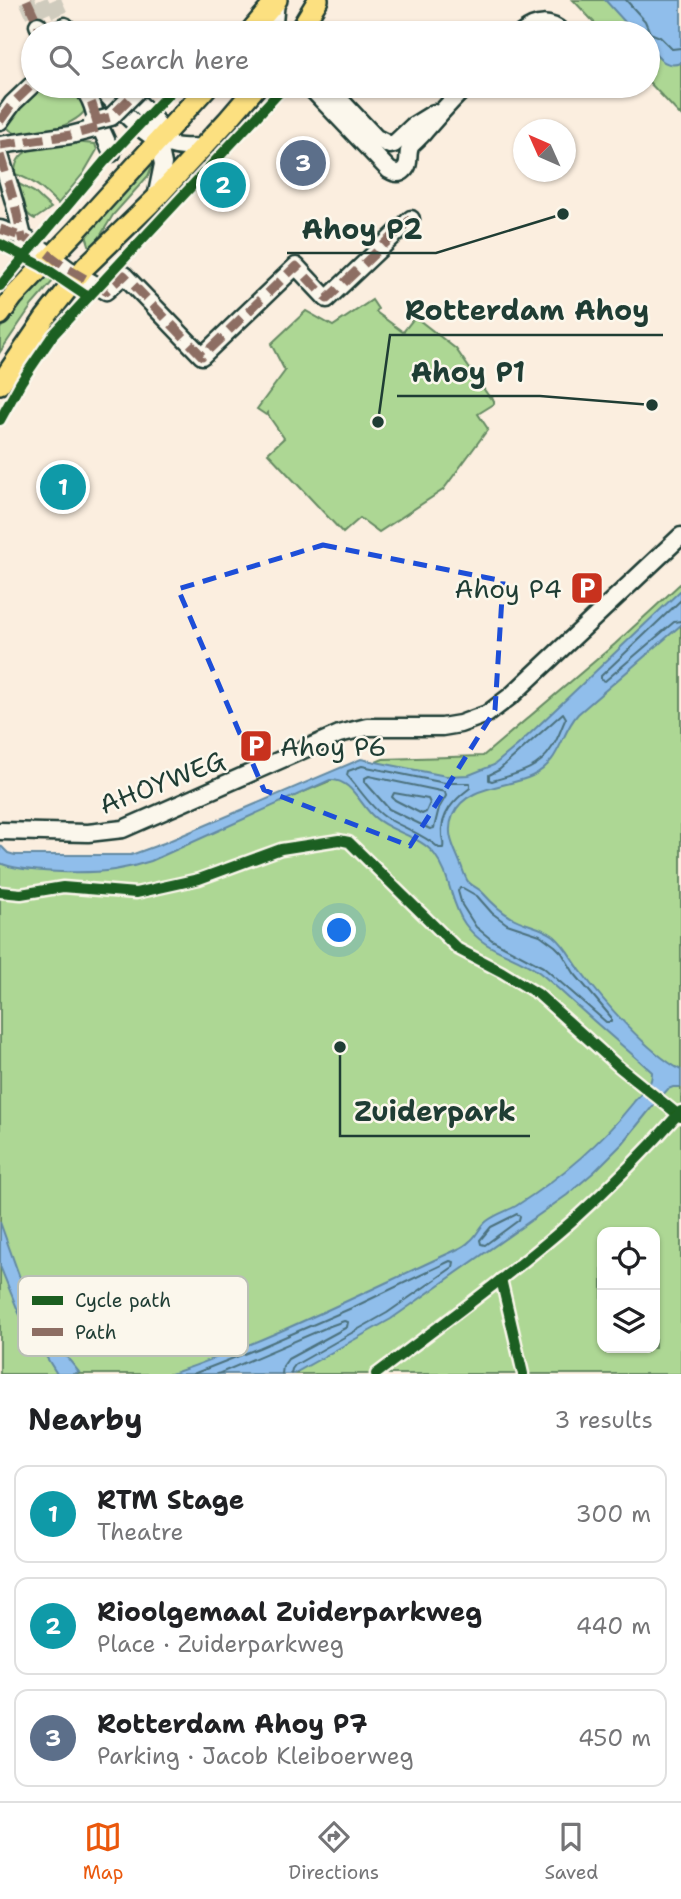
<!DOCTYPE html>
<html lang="en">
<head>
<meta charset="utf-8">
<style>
	:root { --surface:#fff; --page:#f6f6f6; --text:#202124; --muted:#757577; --line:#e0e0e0; --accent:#ea580c }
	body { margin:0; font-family:"Shantell Sans",sans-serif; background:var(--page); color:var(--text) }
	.controls { position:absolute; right:21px; bottom:21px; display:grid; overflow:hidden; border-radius:14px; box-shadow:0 2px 5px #0004 }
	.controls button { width:63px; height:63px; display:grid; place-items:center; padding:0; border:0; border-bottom:2px solid var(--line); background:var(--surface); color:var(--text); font:35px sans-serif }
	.compass { position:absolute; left:513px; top:119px; width:63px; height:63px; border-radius:50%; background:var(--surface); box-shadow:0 2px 5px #0004; rotate:315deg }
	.you { position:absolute; left:340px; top:931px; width:24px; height:24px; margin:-18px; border:5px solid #fff; border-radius:50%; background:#1a73e8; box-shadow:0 0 0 10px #1a73e833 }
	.badge { display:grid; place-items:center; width:46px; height:46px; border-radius:50%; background:var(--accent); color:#fff; font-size:23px; font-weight:700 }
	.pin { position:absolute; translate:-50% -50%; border:4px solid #fff; box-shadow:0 2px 7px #0006 }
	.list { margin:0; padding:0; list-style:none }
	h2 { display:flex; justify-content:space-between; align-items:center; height:91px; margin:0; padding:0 28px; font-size:30px }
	h2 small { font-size:23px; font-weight:400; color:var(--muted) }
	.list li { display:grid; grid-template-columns:46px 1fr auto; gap:21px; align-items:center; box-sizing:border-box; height:98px; margin:0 14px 14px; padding:0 14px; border:2px solid var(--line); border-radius:14px }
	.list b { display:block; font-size:26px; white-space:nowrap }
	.list p { margin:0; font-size:23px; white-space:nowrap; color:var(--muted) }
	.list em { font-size:23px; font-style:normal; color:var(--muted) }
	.icon { flex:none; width:38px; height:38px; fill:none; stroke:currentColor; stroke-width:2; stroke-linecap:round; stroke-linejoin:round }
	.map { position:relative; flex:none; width:681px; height:1374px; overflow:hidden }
	.search { position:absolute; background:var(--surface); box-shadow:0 2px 5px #0004; left:21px; right:21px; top:21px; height:77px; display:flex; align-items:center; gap:18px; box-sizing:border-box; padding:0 24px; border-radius:38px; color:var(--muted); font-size:26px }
	.sheet { height:427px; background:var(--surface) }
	nav { display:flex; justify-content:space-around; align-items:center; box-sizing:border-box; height:98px; border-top:2px solid var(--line); background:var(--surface); font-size:19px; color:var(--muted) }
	nav a { display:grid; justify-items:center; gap:4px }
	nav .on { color:var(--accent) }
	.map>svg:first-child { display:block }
	.green { fill:#add794; stroke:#668a64; stroke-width:2; fill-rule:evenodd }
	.water { fill:#90beeb; stroke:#638aa2; stroke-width:2 }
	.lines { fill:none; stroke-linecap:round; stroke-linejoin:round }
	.shore { stroke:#4c717d; stroke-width:2 }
	.minor-tunnel { stroke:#cfcbbd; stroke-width:16; stroke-dasharray:16 8; stroke-linecap:butt }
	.minor-casing { stroke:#1f3d34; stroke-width:21 }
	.major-casing { stroke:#1f3d34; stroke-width:24 }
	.minor { stroke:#fbf7ec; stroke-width:16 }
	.major { stroke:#fce080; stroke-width:19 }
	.minor-bridge-casing { stroke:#1f3d34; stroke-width:21; stroke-linecap:butt }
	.minor-bridge { stroke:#fbf7ec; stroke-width:16 }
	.quiet { stroke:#8d6e63; stroke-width:9; stroke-dasharray:18 9; stroke-linecap:butt }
	.cycleway-casing { stroke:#fbf7ec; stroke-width:15 }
	.cycleway { stroke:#1b5e20; stroke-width:10 }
	.marked { fill:none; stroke:#1d4ed8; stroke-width:5; stroke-dasharray:14 9; stroke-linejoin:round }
	.labels { text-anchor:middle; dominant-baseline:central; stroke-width:5; stroke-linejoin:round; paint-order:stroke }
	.poi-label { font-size:26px; fill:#1f3d34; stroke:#fbf7ec; text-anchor:end }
	.street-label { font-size:26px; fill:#1f3d34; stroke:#fbf7ec }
	.key { fill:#fbf7ec; stroke:#b9bfb5; stroke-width:2 }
	.key-label { font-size:19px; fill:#1f3d34 }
	.leader { fill:none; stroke:#1f3d34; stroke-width:2.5 }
	.callout-dot { fill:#1f3d34; stroke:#fbf7ec; stroke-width:2.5 }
	.callout-label { font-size:28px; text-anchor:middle; font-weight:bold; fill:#1f3d34; stroke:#fbf7ec; stroke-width:5; stroke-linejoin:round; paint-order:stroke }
</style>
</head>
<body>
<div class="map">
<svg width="681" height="1374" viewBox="0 0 681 1374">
	<rect width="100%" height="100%" fill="#fbeedf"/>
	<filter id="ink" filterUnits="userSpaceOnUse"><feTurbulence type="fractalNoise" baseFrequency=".0143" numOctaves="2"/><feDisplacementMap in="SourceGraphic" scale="14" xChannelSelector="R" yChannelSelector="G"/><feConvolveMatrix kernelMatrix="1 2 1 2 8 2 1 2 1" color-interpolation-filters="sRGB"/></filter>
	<g filter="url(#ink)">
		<g class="green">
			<polygon points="573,0 681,0 681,116 648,81 648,33 604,33"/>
			<path d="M37 86H78L87 104C86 108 85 111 82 114 69 127 20 145 7 127L8 121Z"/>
			<path d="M72 142 95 144 97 150 83 174 58 204C45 191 34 180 15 174 14 144 50 145 72 142Z"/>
			<polygon points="155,159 148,176 113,215 91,251 85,232"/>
			<path d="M17 183 34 192 51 208 35 219C22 214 21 196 17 183Z"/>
			<polygon points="41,273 54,280 32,305 0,352 0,329"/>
			<polygon points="372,300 378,309 376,312 403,332 415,317 456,349 490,398 492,397 494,401 494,404 478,414 488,429 443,490 379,532 360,518 343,533 268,453 284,438 268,415 268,413 266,415 257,409 285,371 271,344 273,342 306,311 333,326"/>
			<path d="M681 583V1374H0V858L121 859 255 812 383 759 483 756 615 644ZM602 1232H655V1348H602Z"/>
		</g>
		<g class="water">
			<path d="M605 0H681V63C665 69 658 57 648 46V33H635Z"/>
			<path d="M681 590V625L578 714C560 734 561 762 532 776 507 788 466 785 453 815 445 834 454 847 461 865 463 870 464 875 467 880 470 886 478 887 483 893 491 902 500 911 511 917 524 925 541 926 554 936 566 946 571 958 580 970 603 1001 647 1052 681 1070V1087H673L668 1089 652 1107 623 1143 594 1172 567 1195 391 1319 293 1374H171C269 1341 362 1293 456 1250 461 1248 466 1245 470 1241 477 1236 480 1226 487 1221 496 1214 507 1211 516 1206 560 1178 601 1143 633 1103 641 1092 652 1089 652 1072 630 1052 606 1032 584 1012 569 999 555 985 540 973 514 953 486 953 465 924 450 903 451 876 435 855 420 835 391 833 373 816 360 804 350 778 330 780L151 861C139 865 127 868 114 870 87 874 23 873 0 863V845L8 853 15 855H131L164 843 361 759 446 776 469 775 494 765 518 745Z"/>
			<polygon points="0,1222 30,1306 41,1325 79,1372 74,1374 57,1374 19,1313 0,1266"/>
		</g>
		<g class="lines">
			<g class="shore">
				<polyline points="626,0 645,21 650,33 660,37 672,49 681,48"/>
				<polyline points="681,600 601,676 601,680 605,681 674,622 681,621"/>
				<path d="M563 713 566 718C561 728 558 740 551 749 538 770 515 774 492 781L489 780V775L499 770Z"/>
				<path d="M362 766 445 783H470V788C454 800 440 814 442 836 443 840 444 844 443 848H439C423 834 403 828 385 817 370 807 359 788 347 775L348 771Z"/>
				<polygon points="369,776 445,792 446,796 439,808 434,828 430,829 389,809 365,782 365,778"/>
				<polygon points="394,793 428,799 430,803 426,812 422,814 395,800 392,797"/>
				<polygon points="463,888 477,896 492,913 507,924 540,935 555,946 562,953 574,973 611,1017 611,1022 606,1022 543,967 492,940 476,927 462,905 458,891 460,888"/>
				<polygon points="517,1214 520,1216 519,1220 485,1245 481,1244 480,1240 491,1227"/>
				<polyline points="193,1374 259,1348 354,1307 450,1261 454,1262 453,1267 387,1313 295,1365 292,1369 291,1374"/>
				<polyline points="218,1374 330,1326 344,1321 348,1322 347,1327 288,1359 283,1366 282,1374"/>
			</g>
			<g class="minor-tunnel">
				<polyline points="27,0 38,25"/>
				<polyline points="40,0 54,31"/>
				<polyline points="53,0 65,26"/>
			</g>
			<defs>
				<g id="minor">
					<polyline points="38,25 42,33"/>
					<polyline points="65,26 70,33"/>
					<polyline points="54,31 55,33"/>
					<polyline points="273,33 276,1"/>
					<path d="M522 33C536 22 550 21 563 33"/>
					<path d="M98 86C120 107 144 140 175 146 184 148 194 147 203 147"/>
					<polyline points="121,86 150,114 158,125 158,140 163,164 156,198"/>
					<path d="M309 86 389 170C394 173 399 175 404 170 412 163 405 152 412 144 416 140 421 136 424 132 438 116 451 100 467 86"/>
					<polyline points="327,86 376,138 390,145 394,144 413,126 434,113"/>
					<polyline points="0,121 13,103 33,84"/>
					<polyline points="97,128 101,129 112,153"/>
					<path d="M0 145 71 135 98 128C95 112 92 98 81 86"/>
					<polyline points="0,155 15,205 23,237 24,256"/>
					<polyline points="0,229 23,237 35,244 68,269 106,291 124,275 202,356 296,266 327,299 411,219"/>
					<polyline points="0,831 88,833 123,829 339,734 367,727 442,727 460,724 487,714 512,695 681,536"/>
				</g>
				<g id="major">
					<polyline points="249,33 277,0"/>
					<polyline points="298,33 318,0"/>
					<polyline points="0,315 13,297 78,229 208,86"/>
					<polyline points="0,384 45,318 85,267 156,198 227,121 257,86"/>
				</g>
			</defs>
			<use href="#minor" class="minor-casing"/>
			<use href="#major" class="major-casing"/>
			<use href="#minor" class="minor"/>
			<use href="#major" class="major"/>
			<defs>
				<polyline id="minor-bridge" points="92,122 111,117 142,86"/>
			</defs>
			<use href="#minor-bridge" class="minor-bridge-casing"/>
			<use href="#minor-bridge" class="minor-bridge"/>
			<g class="quiet">
				<polyline points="27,0 42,33"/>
				<polyline points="0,121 13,103 33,84"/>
				<polyline points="92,122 111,117 142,86"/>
				<path d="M0 145 71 135 98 128C95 112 92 98 81 86"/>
				<polyline points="0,155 15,205 23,242"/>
				<polyline points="0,229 23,237 35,244 68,269 106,291 124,275 202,356 296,266 327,299 411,219"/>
			</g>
			<defs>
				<g id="cycleway">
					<polyline points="0,244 42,266 88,297"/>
					<polyline points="0,286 104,162 176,86"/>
					<polyline points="0,420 21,382 53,335 285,86"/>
					<polyline points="0,892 21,894 63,887 136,893 199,879 281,849 339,840 349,842 458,949 502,972 538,994 618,1066 681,1117"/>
					<polyline points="501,1279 523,1374"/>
					<path d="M376 1374C442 1324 509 1276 571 1222 610 1187 647 1150 681 1111"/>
				</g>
			</defs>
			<use href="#cycleway" class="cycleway-casing"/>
			<use href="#cycleway" class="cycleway"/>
		</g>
	</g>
	<path class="marked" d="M323 545 503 581 495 710 410 846 264 790 178 589Z"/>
	<defs>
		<symbol id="parking-square" viewBox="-11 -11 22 22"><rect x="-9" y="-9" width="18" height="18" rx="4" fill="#c8321e" stroke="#fbf7ec"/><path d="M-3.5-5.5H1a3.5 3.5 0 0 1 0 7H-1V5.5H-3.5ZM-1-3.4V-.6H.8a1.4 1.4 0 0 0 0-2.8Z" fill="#fff"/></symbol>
	</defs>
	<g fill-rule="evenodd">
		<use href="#parking-square" x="568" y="569" width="38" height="38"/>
		<use href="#parking-square" x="237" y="727" width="38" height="38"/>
	</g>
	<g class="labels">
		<g class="poi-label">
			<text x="562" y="588">Ahoy P4</text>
			<text x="280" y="746" text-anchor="start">Ahoy P6</text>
		</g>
		<g class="street-label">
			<text transform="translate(162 782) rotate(-21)">AHOYWEG</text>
		</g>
	</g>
	<rect x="18" y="1276" width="230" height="80" rx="10" class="key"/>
	<rect x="32" y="1296" width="31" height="9" fill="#1b5e20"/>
	<rect x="32" y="1328" width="31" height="8" fill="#8d6e63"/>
	<g class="key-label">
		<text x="75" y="1307">Cycle path</text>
		<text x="75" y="1339">Path</text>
	</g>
	<path class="leader" d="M563 214L436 253H287M378 422L390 335H663M652 405L540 396H397M340 1047L340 1136H530"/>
	<g class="callout-dot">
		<circle cx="563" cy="214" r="7"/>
		<circle cx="378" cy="422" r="7"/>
		<circle cx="652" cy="405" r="7"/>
		<circle cx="340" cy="1047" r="7"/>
	</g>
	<g class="callout-label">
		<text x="362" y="239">Ahoy P2</text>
		<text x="527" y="320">Rotterdam Ahoy</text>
		<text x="468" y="382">Ahoy P1</text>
		<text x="435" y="1121">Zuiderpark</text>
	</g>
</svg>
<div class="controls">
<button><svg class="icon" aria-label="locate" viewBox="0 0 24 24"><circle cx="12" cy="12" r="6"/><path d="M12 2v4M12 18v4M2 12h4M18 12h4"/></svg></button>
<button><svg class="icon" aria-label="layers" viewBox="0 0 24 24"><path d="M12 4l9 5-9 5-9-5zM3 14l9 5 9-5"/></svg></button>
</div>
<svg class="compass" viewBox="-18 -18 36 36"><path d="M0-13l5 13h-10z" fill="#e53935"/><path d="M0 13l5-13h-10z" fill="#757577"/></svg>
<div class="you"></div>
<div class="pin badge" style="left:63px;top:487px;background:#0f9aa8">1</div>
<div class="pin badge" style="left:223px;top:185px;background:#0f9aa8">2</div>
<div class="pin badge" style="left:303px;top:163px;background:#5c6f8a">3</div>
<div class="search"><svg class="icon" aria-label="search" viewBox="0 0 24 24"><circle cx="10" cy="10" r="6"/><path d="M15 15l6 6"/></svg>Search here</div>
</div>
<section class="sheet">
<h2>Nearby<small>3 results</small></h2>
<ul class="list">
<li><span class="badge" style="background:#0f9aa8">1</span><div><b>RTM Stage</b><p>Theatre</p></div><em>300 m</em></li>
<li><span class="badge" style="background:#0f9aa8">2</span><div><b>Rioolgemaal Zuiderparkweg</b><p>Place · Zuiderparkweg</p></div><em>440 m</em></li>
<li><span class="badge" style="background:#5c6f8a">3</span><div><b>Rotterdam Ahoy P7</b><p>Parking · Jacob Kleiboerweg</p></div><em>450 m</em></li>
</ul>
</section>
<nav>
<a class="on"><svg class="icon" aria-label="map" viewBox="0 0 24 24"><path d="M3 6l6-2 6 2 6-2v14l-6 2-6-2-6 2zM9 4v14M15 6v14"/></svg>Map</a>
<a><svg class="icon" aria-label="directions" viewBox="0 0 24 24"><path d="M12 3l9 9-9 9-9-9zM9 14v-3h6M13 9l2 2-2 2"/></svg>Directions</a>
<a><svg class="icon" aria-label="saved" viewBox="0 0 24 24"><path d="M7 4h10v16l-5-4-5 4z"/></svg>Saved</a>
</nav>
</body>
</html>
